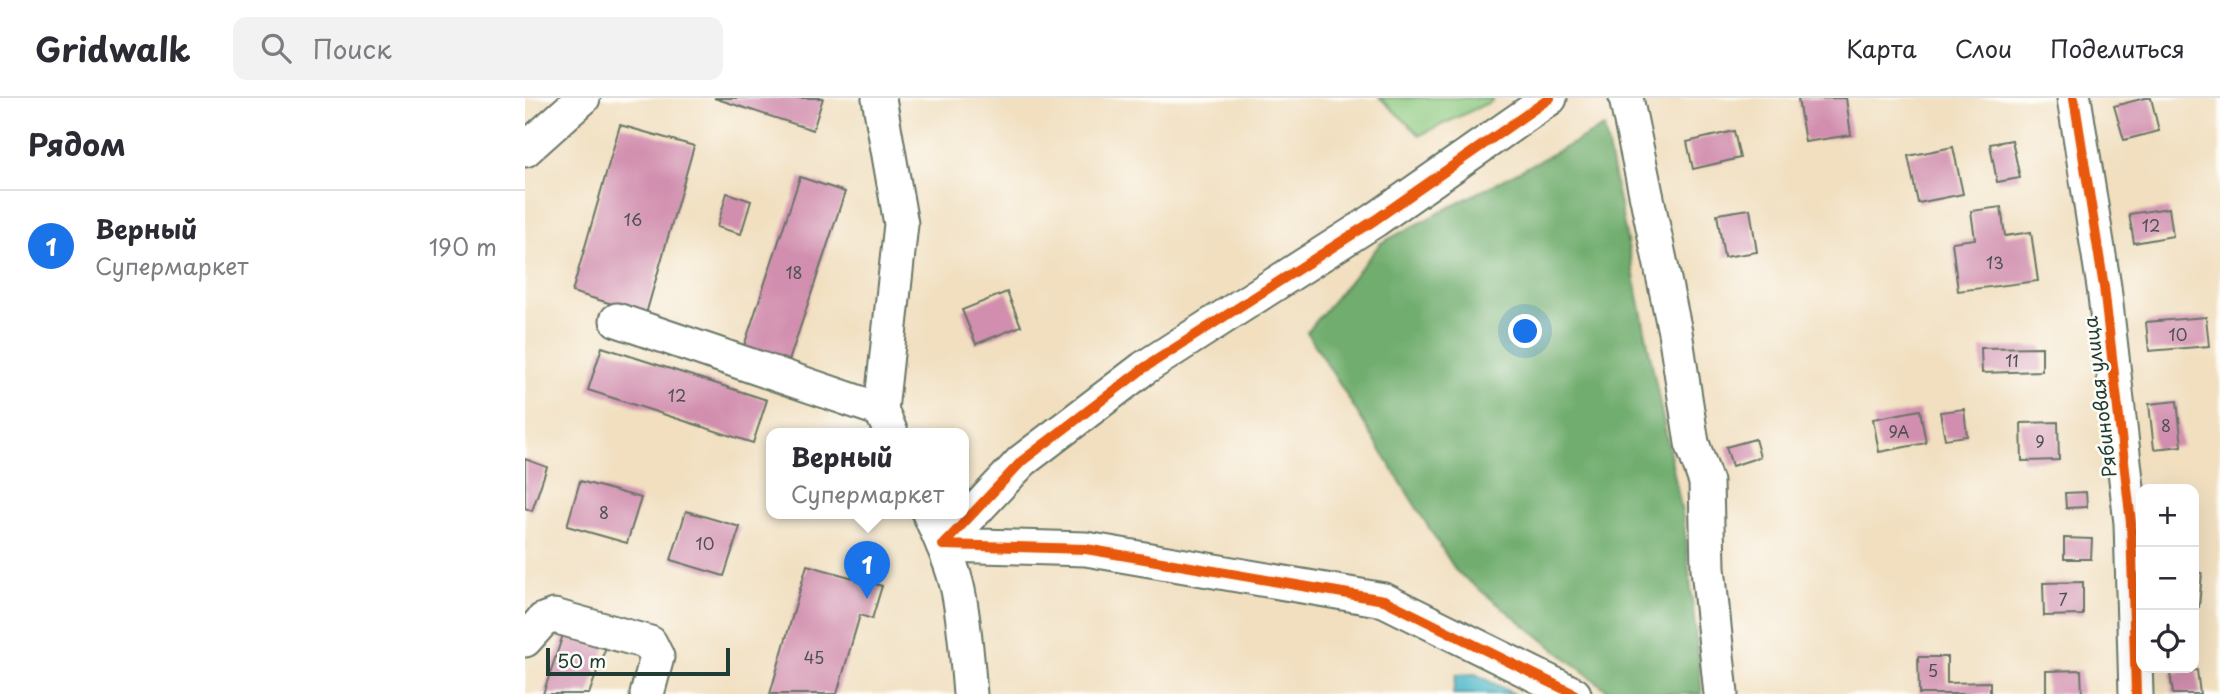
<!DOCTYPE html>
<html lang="ru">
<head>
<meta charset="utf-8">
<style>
	:root { --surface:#fff; --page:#f2f2f3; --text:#2b2b33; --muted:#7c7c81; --line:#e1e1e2; --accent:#1a73e8 }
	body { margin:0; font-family:"Playpen Sans",sans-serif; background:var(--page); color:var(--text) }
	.controls { position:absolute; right:21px; bottom:21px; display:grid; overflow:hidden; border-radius:14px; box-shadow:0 7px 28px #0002 }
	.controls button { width:63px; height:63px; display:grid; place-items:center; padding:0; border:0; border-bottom:2px solid var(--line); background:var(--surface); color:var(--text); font:35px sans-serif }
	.scale { position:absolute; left:21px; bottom:18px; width:184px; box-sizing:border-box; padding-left:7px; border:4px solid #1f3d34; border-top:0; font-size:19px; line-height:24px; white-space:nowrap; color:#1f3d34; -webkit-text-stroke:5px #fdfcf7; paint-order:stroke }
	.you { position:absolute; left:1001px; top:234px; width:24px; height:24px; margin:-18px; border:5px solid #fff; border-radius:50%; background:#1a73e8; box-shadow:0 0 0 10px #1a73e833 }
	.badge { display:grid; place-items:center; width:46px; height:46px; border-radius:50%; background:var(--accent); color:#fff; font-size:23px; font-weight:700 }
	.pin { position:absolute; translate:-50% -58px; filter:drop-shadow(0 2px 4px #0008) }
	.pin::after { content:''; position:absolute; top:37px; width:24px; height:21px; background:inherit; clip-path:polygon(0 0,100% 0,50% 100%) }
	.popup { position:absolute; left:241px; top:330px; width:203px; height:91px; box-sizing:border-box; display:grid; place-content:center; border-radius:14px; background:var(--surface); filter:drop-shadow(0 2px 5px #0005); font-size:23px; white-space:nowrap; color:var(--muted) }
	.popup b { font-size:26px; color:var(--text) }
	.popup::after { content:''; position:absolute; left:50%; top:100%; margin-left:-14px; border:14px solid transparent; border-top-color:var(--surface) }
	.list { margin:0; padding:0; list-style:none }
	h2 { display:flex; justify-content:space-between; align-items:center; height:91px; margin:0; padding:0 28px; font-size:30px }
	h2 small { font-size:23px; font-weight:400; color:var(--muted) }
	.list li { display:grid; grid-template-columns:46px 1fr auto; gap:21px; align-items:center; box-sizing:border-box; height:112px; padding:0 28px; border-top:2px solid var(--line) }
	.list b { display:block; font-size:26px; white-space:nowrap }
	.list p { margin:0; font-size:23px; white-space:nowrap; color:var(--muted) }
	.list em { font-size:23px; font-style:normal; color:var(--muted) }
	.icon { flex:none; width:38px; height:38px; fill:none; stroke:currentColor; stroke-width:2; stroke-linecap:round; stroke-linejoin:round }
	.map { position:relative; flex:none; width:1695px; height:596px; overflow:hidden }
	header { display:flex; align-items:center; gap:42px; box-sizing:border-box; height:98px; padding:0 35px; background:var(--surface); border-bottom:2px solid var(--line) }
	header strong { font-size:33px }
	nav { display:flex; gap:38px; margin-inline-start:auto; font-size:24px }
	.search { width:490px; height:63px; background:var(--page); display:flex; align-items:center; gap:18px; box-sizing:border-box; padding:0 24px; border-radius:14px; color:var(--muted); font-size:26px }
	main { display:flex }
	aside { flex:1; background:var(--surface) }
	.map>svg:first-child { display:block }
	.green { fill:#8cc97f; stroke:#56835a; stroke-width:2 }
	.forest { fill:#71ad6e; stroke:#487551; stroke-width:2 }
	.water { fill:#4db8c9; stroke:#367a7e; stroke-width:2 }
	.building { fill:#d18eae }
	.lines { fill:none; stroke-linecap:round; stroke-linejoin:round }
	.minor-casing { stroke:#687665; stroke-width:37 }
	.minor { stroke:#fff; stroke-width:33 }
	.cycleway-casing { stroke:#fdfcf7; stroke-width:15 }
	.cycleway { stroke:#e8590c; stroke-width:10 }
	.labels { text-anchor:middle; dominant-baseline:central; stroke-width:5; stroke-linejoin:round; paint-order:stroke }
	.number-label { font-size:16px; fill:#4c5152 }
	.street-label { font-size:19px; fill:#1f3d34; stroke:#fdfcf7 }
</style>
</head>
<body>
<header>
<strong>Gridwalk</strong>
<div class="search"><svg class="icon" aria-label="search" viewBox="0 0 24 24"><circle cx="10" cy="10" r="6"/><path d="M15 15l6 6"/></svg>Поиск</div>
<nav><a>Карта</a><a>Слои</a><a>Поделиться</a></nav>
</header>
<main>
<aside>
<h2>Рядом<small></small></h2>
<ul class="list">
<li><span class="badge">1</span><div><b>Верный</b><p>Супермаркет</p></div><em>190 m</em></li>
</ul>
</aside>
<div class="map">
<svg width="1695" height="596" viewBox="0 0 1695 596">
	<rect width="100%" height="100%" fill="#fdfcf7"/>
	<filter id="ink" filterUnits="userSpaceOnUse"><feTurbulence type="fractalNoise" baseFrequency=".0143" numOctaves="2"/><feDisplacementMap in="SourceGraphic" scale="14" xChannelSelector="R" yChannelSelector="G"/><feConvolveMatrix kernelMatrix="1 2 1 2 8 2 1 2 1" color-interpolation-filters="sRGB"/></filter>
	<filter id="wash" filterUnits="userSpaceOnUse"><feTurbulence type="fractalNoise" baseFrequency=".00686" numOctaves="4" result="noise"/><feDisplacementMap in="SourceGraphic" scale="28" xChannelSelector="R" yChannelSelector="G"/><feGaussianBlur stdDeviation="1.57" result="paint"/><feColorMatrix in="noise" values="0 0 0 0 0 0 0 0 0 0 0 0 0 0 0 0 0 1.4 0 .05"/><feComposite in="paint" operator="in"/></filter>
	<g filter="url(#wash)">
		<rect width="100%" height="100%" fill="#f1dfc0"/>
		<polygon class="green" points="855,0 966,0 967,3 895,37"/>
		<polygon class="forest" points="1079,29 1159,425 1177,596 1087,596 931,473 782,234 856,145"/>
		<polygon class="water" points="950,576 989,596 928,596 931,577"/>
		<g id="blocks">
			<g class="building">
				<polygon points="189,0 298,0 288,32"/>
				<polygon points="1321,0 1326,37 1280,44 1273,1"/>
				<polygon points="1620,0 1626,0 1634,33 1599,42 1589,8"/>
				<polygon points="95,27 169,48 121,216 47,194"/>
				<polygon points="1209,33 1215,60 1168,71 1162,44"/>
				<polygon points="1487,42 1495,80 1472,84 1465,46"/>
				<polygon points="1428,49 1438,96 1393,105 1383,58"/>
				<polygon points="275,79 320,94 262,269 217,254"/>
				<polygon points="202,95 226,103 216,136 192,129"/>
				<polygon points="1476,109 1480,138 1506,134 1513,183 1433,193 1427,144 1450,141 1446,113"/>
				<polygon points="1644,110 1648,138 1609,145 1604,116"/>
				<polygon points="1225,111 1232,154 1199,159 1192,116"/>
				<polygon points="482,194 496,228 451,246 437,212"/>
				<polygon points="1681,219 1684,248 1624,253 1621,224"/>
				<polygon points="77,249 242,302 228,345 63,292"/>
				<polygon points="1517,249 1517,273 1457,275 1456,250"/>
				<polygon points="1652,303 1657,348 1629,351 1624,306"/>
				<polygon points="1439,311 1442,338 1420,341 1415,314"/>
				<polygon points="1395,312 1401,345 1354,354 1348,321"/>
				<polygon points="1533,324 1534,362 1497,363 1496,325"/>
				<polygon points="1230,341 1235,359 1207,368 1201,349"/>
				<polygon points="0,361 22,369 7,413 0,410"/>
				<polygon points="55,383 116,400 102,445 42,428"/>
				<polygon points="1561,394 1562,409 1541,410 1540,395"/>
				<polygon points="161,413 215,429 199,478 146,462"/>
				<polygon points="1539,440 1567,441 1566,461 1539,461"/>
				<polygon points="282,467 357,488 347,521 335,517 312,596 245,596"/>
				<polygon points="1669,474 1677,475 1674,509 1669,509"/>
				<polygon points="1558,484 1558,517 1519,518 1518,485"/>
				<polygon points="40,531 82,546 64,596 18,596"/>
				<polygon points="1393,559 1422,559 1422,585 1465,584 1465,596 1394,596"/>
				<polygon points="1556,572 1557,596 1521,596 1521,573"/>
				<polygon points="1672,572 1675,596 1648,596 1645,575"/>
			</g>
		</g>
	</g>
	<g filter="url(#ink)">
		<use href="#blocks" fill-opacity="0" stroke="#687665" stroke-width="2"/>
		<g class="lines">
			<defs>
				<g id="minor">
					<polyline points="354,0 376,126 356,312 366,335"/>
					<polyline points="1025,0 850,122 619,270 497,363 418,447 561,451 859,502 1049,596"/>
					<polyline points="1101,0 1150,234 1167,345 1181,384 1183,470 1196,596"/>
					<polyline points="1549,0 1579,189 1606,425 1611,596"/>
					<polyline points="0,52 58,0"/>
					<polyline points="92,222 356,312"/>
					<path d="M404 415C415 440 427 465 433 492 440 526 442 561 445 596"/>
					<polyline points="0,542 18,522 29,518 125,545 132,559 122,596"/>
				</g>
			</defs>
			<use href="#minor" class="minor-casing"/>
			<use href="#minor" class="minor"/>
			<defs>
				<g id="cycleway">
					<polyline points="1025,0 850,122 619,270 497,363 418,447 561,451 859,502 1049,596"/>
					<polyline points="1549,0 1579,189 1606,425 1611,596"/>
				</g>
			</defs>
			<use href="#cycleway" class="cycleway-casing"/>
			<use href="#cycleway" class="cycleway"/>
		</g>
	</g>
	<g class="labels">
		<g class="number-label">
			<text x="108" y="121">16</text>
			<text x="1626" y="127">12</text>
			<text x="1470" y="164">13</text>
			<text x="269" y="174">18</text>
			<text x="1653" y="236">10</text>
			<text x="1487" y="262">11</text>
			<text x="152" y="297">12</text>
			<text x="1641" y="327">8</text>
			<text x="1374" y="333">9А</text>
			<text x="1515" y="343">9</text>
			<text x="79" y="414">8</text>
			<text x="180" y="445">10</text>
			<text x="1538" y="501">7</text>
			<text x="289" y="559">45</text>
			<text x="1408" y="572">5</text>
		</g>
		<g class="street-label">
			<text transform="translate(1574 299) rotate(-97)">Рябиновая улица</text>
		</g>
	</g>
</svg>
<div class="controls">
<button>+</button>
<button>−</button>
<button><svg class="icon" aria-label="locate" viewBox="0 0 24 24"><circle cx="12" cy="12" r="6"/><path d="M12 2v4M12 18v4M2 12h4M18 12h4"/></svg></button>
</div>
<div class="scale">50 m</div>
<div class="you"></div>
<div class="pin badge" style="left:342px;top:501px">1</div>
<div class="popup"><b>Верный</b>Супермаркет</div>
</div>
</main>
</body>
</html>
